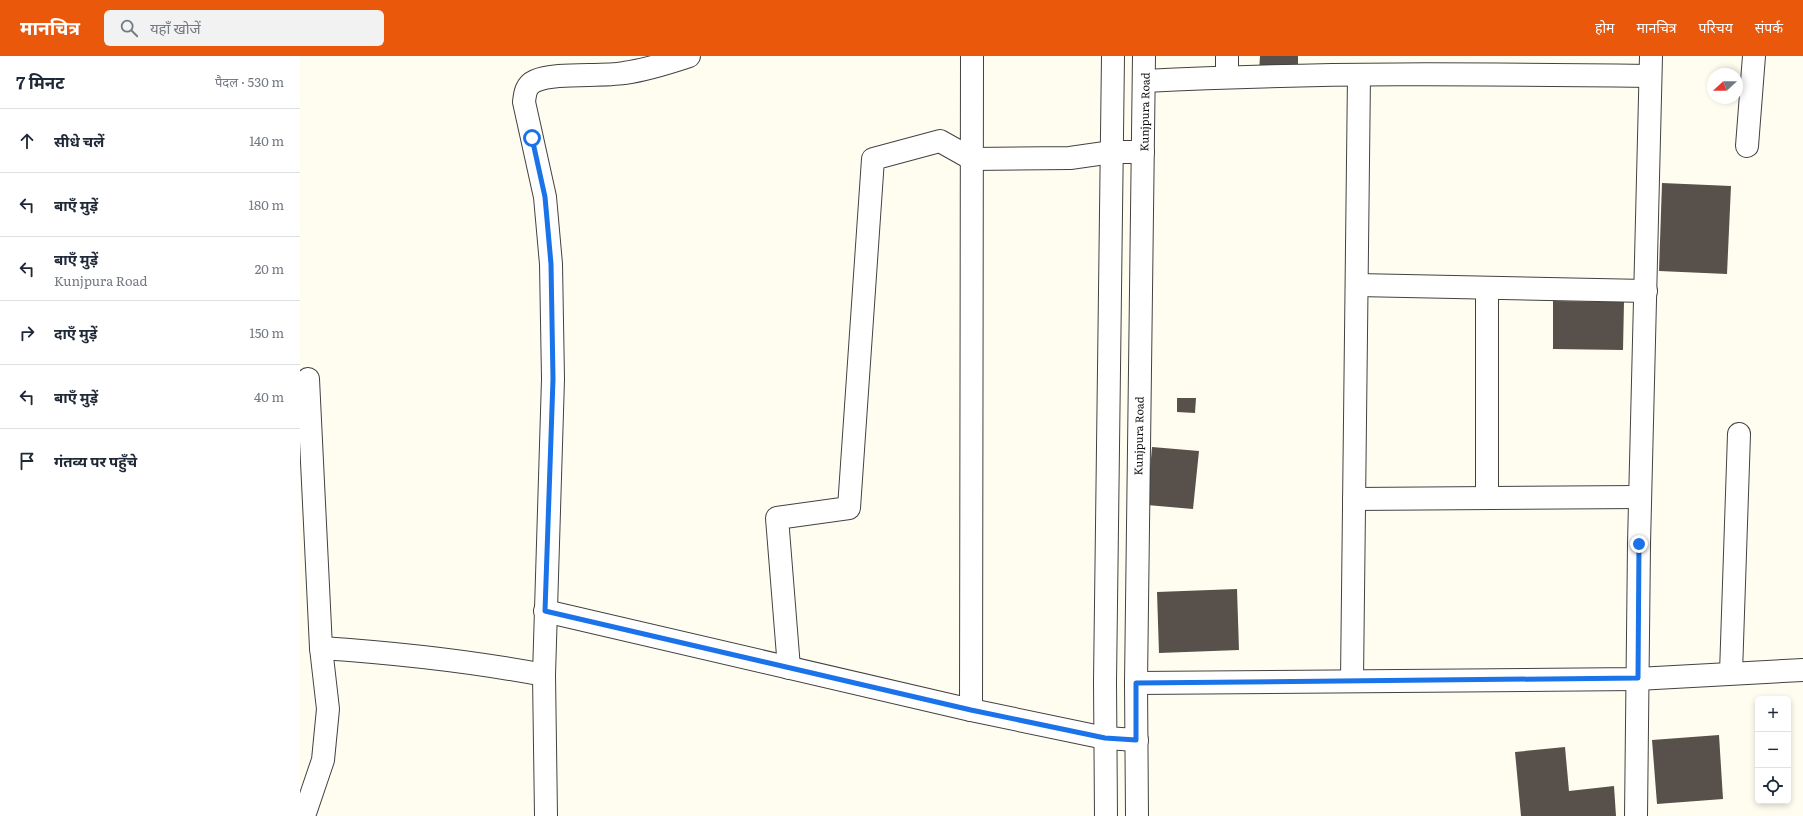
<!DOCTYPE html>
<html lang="hi">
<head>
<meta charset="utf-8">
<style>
	:root { --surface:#fff; --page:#f2f2f3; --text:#1f2937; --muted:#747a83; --line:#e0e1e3; --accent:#ea580c }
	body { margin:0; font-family:Literata,"Noto Sans Devanagari",serif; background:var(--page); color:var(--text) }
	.controls { position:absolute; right:12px; bottom:12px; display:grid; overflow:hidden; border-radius:6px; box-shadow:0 2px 6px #0003 }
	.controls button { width:36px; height:36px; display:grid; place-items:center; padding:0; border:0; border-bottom:1px solid var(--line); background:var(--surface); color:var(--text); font:20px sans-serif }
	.compass { position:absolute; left:1407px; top:12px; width:36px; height:36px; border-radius:50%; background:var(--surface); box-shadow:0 2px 6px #0003; rotate:249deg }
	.stop { position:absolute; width:12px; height:12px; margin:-9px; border:3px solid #1a73e8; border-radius:50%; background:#fff }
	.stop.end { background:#1a73e8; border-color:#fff; box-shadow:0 1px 4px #0008 }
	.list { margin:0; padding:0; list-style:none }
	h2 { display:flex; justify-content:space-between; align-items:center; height:52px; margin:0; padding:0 16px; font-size:17px }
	h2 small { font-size:13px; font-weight:400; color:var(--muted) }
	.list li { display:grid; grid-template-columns:26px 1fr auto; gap:12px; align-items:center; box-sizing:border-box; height:64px; padding:0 16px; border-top:1px solid var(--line) }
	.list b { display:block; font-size:15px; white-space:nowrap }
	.list p { margin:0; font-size:13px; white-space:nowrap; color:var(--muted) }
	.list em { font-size:13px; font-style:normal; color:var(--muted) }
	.icon { flex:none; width:22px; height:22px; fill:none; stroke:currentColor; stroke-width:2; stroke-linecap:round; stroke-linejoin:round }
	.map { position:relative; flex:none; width:1503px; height:760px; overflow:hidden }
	header { display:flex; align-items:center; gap:24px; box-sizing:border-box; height:56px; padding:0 20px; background:var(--accent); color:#fff }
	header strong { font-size:19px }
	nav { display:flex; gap:22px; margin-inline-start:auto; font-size:14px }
	.search { width:280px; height:36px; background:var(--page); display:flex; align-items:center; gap:10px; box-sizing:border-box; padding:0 14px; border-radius:6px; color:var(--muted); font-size:15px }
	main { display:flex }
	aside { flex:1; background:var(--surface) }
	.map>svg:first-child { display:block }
	.building { fill:#58514b }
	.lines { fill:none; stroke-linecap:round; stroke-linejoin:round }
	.minor-casing { stroke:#424242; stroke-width:24 }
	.minor { stroke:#fff; stroke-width:22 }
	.route { stroke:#1a73e8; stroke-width:5 }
	.labels { text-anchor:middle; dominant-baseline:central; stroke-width:4; stroke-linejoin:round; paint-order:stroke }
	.street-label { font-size:11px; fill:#0f0f0f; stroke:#fff }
</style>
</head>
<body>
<header>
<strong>मानचित्र</strong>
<div class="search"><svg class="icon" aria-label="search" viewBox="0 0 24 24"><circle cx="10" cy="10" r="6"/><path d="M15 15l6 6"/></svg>यहाँ खोजें</div>
<nav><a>होम</a><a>मानचित्र</a><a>परिचय</a><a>संपर्क</a></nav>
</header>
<main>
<aside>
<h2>7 मिनट<small>पैदल · 530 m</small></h2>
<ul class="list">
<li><svg class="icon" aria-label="ahead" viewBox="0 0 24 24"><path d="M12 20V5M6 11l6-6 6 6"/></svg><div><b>सीधे चलें</b></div><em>140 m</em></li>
<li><svg class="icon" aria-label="left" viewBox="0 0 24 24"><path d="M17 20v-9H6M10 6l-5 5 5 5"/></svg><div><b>बाएँ मुड़ें</b></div><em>180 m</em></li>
<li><svg class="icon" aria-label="left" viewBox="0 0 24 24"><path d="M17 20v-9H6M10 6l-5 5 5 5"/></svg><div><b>बाएँ मुड़ें</b><p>Kunjpura Road</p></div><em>20 m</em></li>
<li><svg class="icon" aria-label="right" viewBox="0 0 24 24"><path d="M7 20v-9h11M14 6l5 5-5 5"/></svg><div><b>दाएँ मुड़ें</b></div><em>150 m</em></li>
<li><svg class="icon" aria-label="left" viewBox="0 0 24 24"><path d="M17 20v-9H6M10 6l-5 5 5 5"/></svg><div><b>बाएँ मुड़ें</b></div><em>40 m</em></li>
<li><svg class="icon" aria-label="arrive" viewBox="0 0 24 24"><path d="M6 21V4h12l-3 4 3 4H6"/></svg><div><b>गंतव्य पर पहुँचे</b></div></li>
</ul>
</aside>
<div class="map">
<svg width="1503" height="760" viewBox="0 0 1503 760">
	<rect width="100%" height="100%" fill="#fffdf0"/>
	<g class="building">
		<polygon points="960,0 998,0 998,18 959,17"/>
		<polygon points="1362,127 1431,130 1427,218 1359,215"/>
		<polygon points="1253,245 1324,246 1323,294 1253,293"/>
		<polygon points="877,342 896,342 895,357 877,356"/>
		<polygon points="852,391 899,395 893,453 847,449"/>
		<polygon points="937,533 939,594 859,597 857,536"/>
		<polygon points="1419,679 1423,743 1357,748 1352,684"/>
		<polygon points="1265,691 1269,735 1314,730 1316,760 1221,760 1215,696"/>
	</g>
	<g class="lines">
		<defs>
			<g id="minor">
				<polyline points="927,20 927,0"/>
				<path d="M845 25C1013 16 1182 18 1350 20"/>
				<polyline points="1447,90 1454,0"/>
				<polyline points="1057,229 1346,235"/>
				<polyline points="1187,232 1187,442"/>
				<polyline points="8,323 21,592"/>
				<polyline points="1054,443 1340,441"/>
				<polyline points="245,555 671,654 805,682 837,684"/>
				<polyline points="489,612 477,462 549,452 573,103 640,85 672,103 770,102 812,96 843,96"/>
				<polyline points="1431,617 1439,378"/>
				<polyline points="1052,624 1059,19"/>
				<polyline points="836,627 1337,623 1503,614"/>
				<polyline points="671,654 672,0"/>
				<path d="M4 760 23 704 28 653 21 592C96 597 170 605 244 619"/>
				<path d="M246 760 244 619 253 323 251 208 245 141 224 46C225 37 226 29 235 25 255 16 300 21 324 17 346 14 368 7 389 0"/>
				<polyline points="806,760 805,626 813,0"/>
				<polyline points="837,760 836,627 844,0"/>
				<polyline points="1336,760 1339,488 1351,0"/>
			</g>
		</defs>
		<use href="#minor" class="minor-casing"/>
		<use href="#minor" class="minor"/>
	</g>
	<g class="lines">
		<polyline class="route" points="232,82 245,141 251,208 253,323 245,555 671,654 805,682 836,684 836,627 1338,622 1339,488"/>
	</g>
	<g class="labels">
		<g class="street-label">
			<text transform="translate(844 56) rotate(-89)">Kunjpura Road</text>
			<text transform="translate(838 380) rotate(-89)">Kunjpura Road</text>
		</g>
	</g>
</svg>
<div class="controls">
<button>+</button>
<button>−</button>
<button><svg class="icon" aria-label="locate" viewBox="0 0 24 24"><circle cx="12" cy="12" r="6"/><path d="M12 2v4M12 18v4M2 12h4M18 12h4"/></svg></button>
</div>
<svg class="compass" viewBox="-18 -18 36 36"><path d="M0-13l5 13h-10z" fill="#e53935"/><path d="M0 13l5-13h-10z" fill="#747a83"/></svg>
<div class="stop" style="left:232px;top:82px"></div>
<div class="stop end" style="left:1339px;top:488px"></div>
</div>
</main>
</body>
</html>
